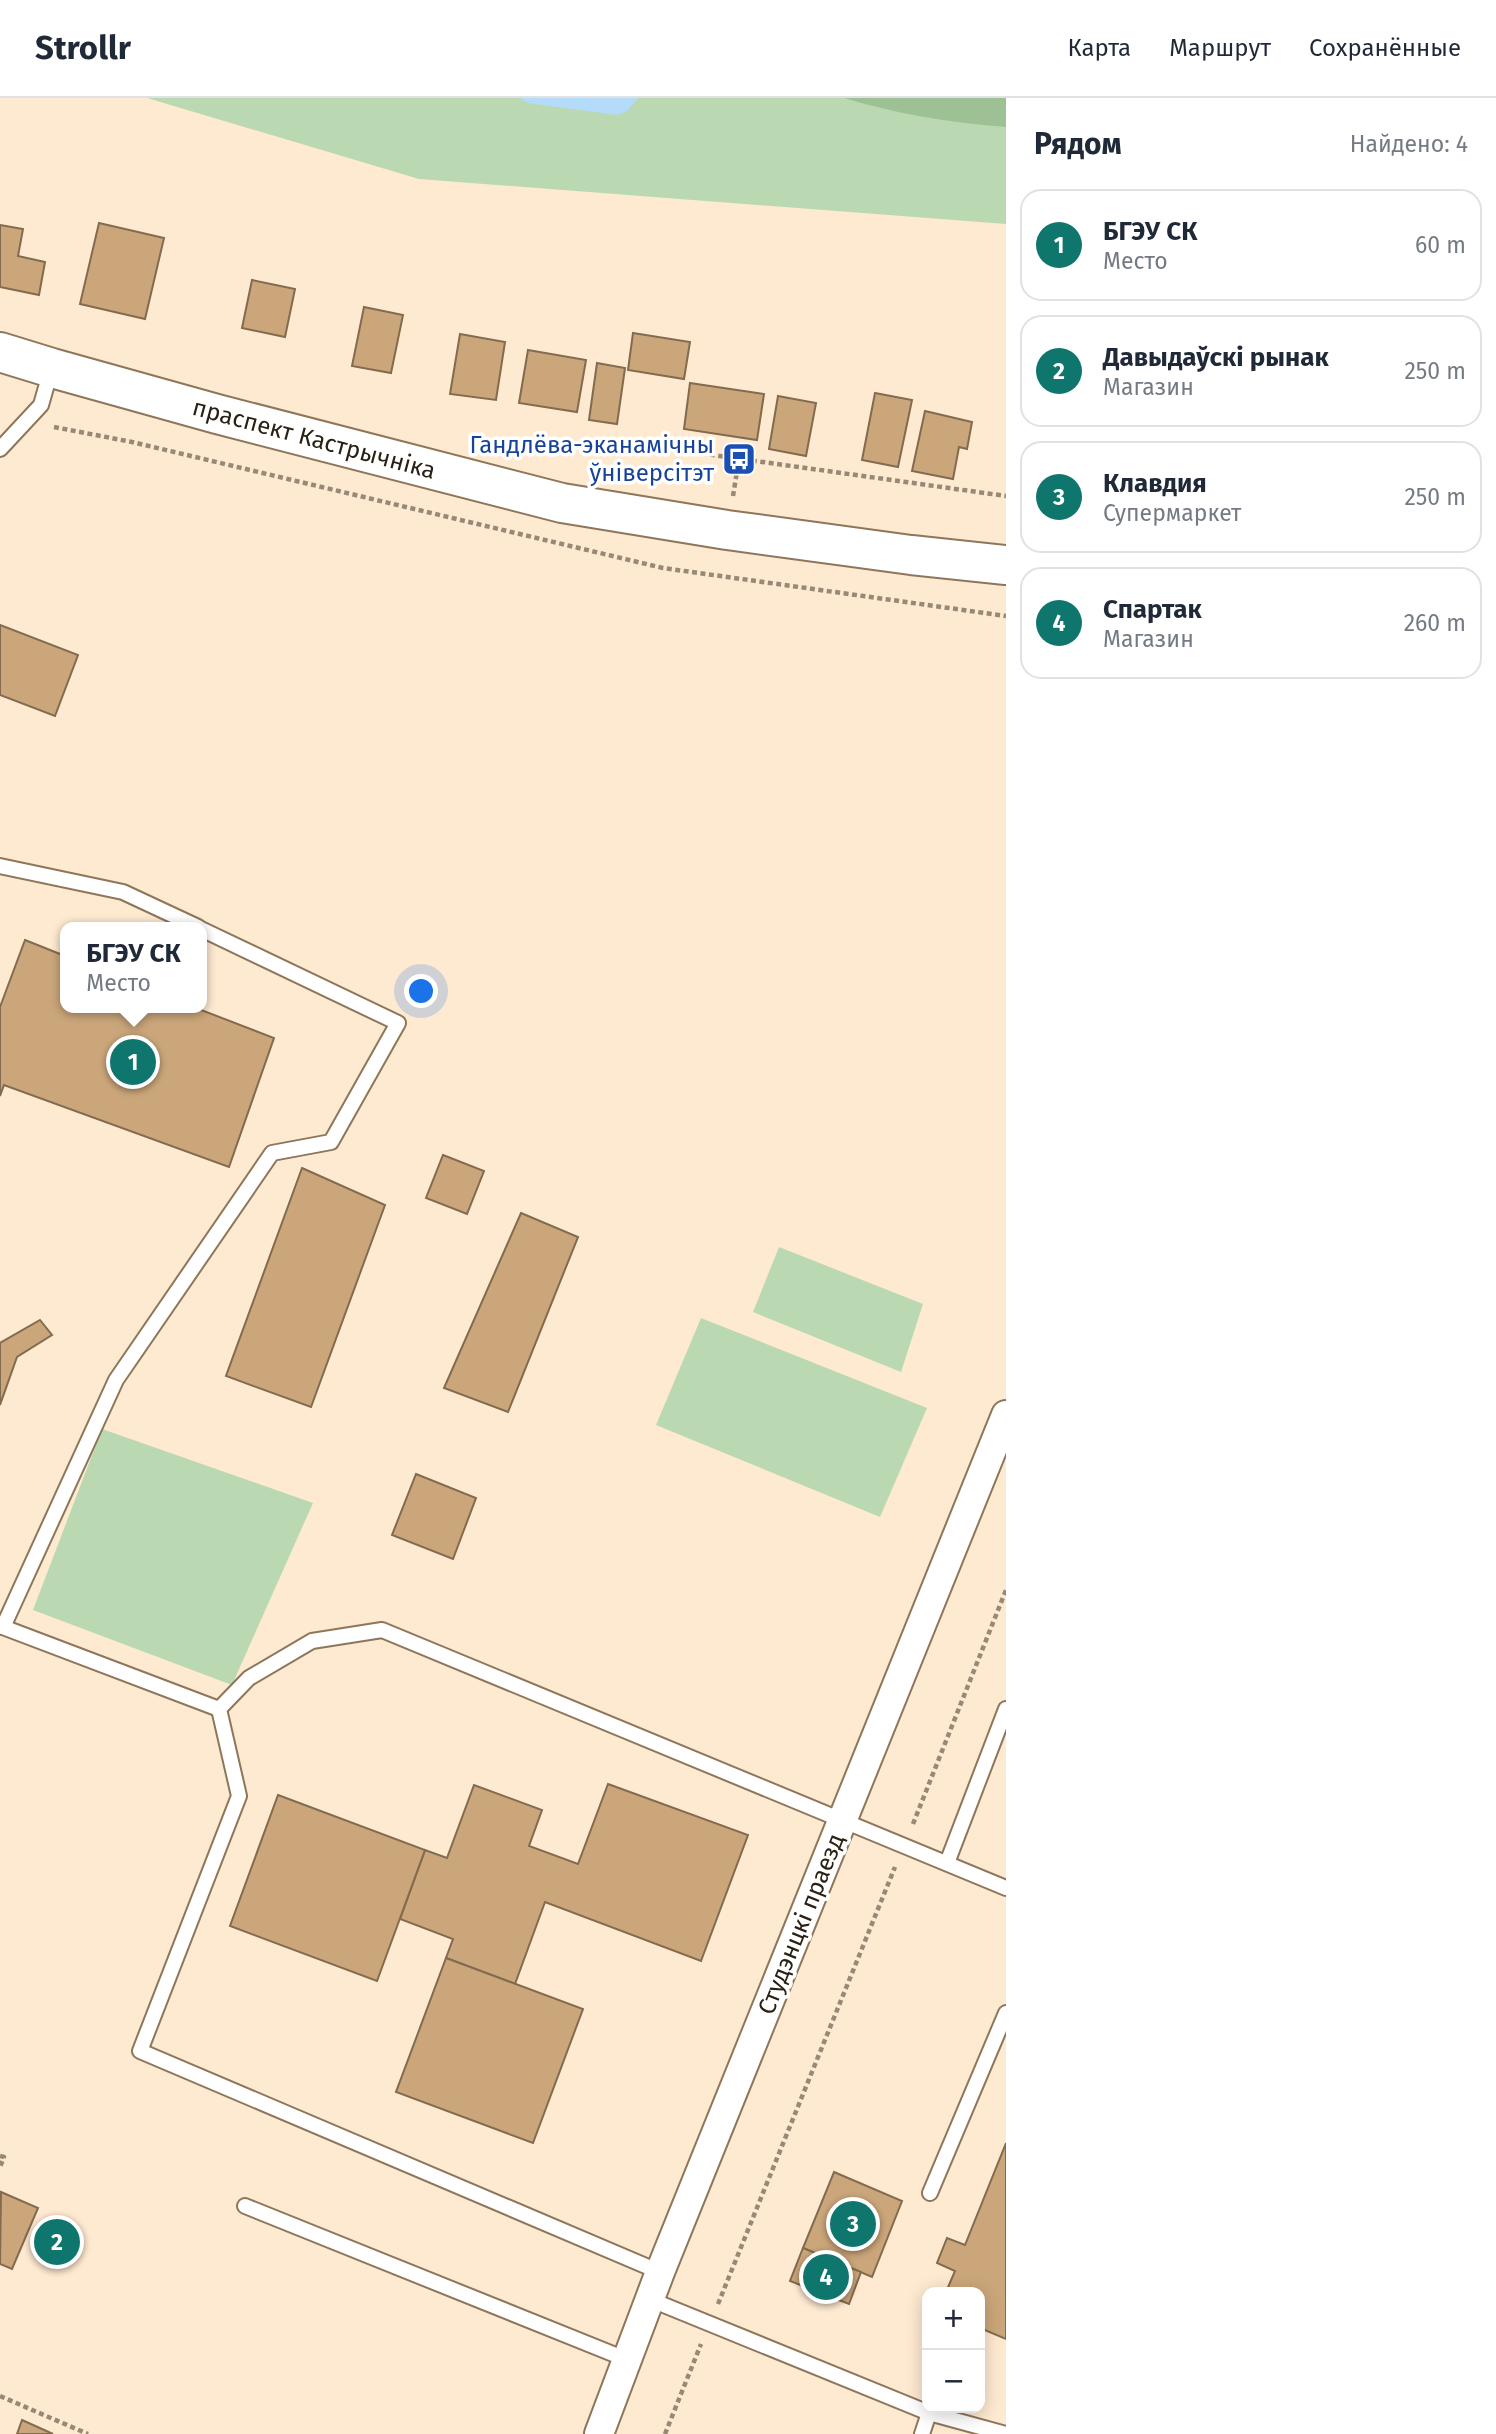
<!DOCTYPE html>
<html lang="ru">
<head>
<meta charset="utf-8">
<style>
	:root { --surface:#fff; --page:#f2f2f3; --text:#1f2937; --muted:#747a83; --line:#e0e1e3; --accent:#0f766e }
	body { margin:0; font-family:"Fira Sans",sans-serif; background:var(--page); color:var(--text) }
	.controls { position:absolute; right:21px; bottom:21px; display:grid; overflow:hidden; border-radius:14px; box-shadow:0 4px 18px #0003 }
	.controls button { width:63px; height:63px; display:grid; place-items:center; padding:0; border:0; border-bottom:2px solid var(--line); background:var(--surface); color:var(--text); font:35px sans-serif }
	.you { position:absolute; left:422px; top:894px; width:24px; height:24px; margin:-18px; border:5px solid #fff; border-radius:50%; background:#1a73e8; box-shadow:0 0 0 10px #1a73e833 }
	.badge { display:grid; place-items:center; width:46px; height:46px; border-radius:50%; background:var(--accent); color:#fff; font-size:23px; font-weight:700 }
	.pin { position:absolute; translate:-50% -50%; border:4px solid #fff; box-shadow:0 2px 7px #0006 }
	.popup { position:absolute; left:60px; top:824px; width:147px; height:91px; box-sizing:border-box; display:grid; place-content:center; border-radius:14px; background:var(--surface); filter:drop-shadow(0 2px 5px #0005); font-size:23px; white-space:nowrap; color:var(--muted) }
	.popup b { font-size:26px; color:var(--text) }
	.popup::after { content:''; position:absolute; left:50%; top:100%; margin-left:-14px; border:14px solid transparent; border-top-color:var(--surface) }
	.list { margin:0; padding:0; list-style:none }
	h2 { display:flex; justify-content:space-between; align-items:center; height:91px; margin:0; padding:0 28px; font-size:30px }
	h2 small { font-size:23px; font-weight:400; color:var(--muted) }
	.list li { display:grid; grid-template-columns:46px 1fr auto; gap:21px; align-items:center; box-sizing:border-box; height:112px; margin:0 14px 14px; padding:0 14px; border:2px solid var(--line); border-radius:21px }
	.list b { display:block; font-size:26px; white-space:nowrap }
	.list p { margin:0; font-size:23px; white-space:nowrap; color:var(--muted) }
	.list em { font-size:23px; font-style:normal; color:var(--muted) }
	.map { position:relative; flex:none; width:1006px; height:2336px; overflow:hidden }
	header { display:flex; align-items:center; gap:42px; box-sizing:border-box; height:98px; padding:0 35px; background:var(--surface); border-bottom:2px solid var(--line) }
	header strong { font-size:33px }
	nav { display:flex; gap:38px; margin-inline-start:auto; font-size:24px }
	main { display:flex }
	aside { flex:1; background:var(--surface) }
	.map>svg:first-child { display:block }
	.green { fill:#bad9b2 }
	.forest { fill:#9dc194 }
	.water { fill:#b5dbfa }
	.building { fill:#cba67a; stroke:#826b4f; stroke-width:2 }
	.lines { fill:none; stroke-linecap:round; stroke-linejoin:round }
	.service-casing { stroke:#8e765a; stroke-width:18 }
	.minor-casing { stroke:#8e765a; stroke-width:32 }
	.secondary-casing { stroke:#8e765a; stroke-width:42 }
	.path { stroke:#988977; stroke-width:4.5; stroke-dasharray:5 3.5; stroke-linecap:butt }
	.service { stroke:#fff; stroke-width:14 }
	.minor { stroke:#fff; stroke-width:28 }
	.secondary { stroke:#fff; stroke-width:38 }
	.labels { text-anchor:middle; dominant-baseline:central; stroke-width:7; stroke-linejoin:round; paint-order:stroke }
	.street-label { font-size:24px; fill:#2a2115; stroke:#fff }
	.transit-label { font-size:24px; fill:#164399; stroke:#fff; text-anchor:end }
</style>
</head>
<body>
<header>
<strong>Strollr</strong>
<nav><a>Карта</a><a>Маршрут</a><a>Сохранённые</a></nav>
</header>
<main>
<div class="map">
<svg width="1006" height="2336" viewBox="0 0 1006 2336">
	<rect width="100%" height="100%" fill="#fee9d1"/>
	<g class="green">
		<polygon points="147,0 1006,0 1006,126 419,81"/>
		<polygon points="779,1149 923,1206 901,1274 753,1214"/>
		<polygon points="701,1220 927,1310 880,1419 656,1327"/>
		<polygon points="102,1331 313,1405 232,1587 33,1512"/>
	</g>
	<path class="forest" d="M844 0H1006V29C951 25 897 16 844 0Z"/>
	<polygon class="water" points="520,0 638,0 628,12 617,17 528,5"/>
	<g class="building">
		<polygon points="99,125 164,140 145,221 80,206"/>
		<polygon points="0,127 23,131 18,158 45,164 39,197 0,189"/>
		<polygon points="252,182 295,191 285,239 242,230"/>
		<polygon points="364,209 403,217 391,275 352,268"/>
		<polygon points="633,235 690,244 684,281 628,272"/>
		<polygon points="460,236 505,244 496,302 450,296"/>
		<polygon points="528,252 586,262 577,314 519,305"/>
		<polygon points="597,265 625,270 617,326 589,322"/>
		<polygon points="690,285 764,296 757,342 684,331"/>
		<polygon points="875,295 912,302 898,369 862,362"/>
		<polygon points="778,298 816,305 806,358 769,351"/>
		<polygon points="925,313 972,324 967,351 959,349 953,381 912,373"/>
		<polygon points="0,527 78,557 55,618 0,597"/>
		<polygon points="25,842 65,858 65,910 196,910 274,940 229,1069 4,987 0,998 0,909"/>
		<polygon points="443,1057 484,1073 467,1116 426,1100"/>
		<polygon points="302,1070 385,1107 311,1309 226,1278"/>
		<polygon points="521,1115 578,1139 508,1314 444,1290"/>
		<polygon points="40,1222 52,1237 17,1259 0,1307 0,1245"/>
		<polygon points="416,1376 476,1400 453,1461 392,1437"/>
		<polygon points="608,1686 748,1737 701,1863 545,1804 515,1886 446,1860 453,1841 400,1821 425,1752 447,1760 474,1687 542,1712 529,1748 578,1766"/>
		<polygon points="278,1697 425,1752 377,1883 230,1828"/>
		<polygon points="446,1860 583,1911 533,2045 396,1994"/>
		<polygon points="1006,2045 1006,2241 980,2230 980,2194 946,2194 955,2173 937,2165 947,2140 965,2147"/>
		<polygon points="834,2074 902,2103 872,2179 803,2150"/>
		<polygon points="1,2094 38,2110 12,2171 0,2166"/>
		<polygon points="803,2150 861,2174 849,2206 790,2183"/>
		<polygon points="22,2322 53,2336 17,2336"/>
	</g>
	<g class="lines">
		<defs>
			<g id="service">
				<polyline points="0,351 41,307 51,272"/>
				<polyline points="0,768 123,794 198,829"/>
				<polyline points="0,1528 219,1611 249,1580 312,1543 382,1532 1006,1790"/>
				<polyline points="3,1529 116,1282 272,1055 331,1044 398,925 201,831"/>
				<polyline points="219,1611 239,1698 140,1953 660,2174"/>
				<polyline points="947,1765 1006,1611"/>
				<polyline points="930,2095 1006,1915"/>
				<polyline points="245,2108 628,2262"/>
				<polyline points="649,2201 929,2315 1006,2336"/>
				<polyline points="922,2336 929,2315"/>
			</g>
			<polyline id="minor" points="599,2336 660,2174 1006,1317"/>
			<polyline id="secondary" points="0,254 52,270 217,316 562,405 727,432 911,457 1006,467"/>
		</defs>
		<use href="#service" class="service-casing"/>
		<use href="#minor" class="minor-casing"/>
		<use href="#secondary" class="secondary-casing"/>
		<g class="path">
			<polyline points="54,329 132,344 663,470 1006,518"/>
			<polyline points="634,346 1006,398"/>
			<polyline points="733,398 739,361"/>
			<polyline points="913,1726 1006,1492"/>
			<polyline points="0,2058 4,2059 0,2069"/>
			<polyline points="718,2206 895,1769"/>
			<polyline points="0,2298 88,2336"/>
			<polyline points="665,2336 701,2246"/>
		</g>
		<use href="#service" class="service"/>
		<use href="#minor" class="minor"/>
		<use href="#secondary" class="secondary"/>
	</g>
	<defs>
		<symbol id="bus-square" viewBox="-11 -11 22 22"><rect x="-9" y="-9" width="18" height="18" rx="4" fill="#1a4fb4" stroke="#fff"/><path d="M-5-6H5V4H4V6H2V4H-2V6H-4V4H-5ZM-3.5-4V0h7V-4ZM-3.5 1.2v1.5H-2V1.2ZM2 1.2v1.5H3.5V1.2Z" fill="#fff"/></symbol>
	</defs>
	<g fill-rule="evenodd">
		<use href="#bus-square" x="720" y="342" width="38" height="38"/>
	</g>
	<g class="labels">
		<g class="street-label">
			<text transform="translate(314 341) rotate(15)">праспект Кастрычніка</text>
			<text transform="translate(801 1826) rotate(-68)">Студэнцкі праезд</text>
		</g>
		<g class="transit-label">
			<text x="714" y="347">Гандлёва-эканамічны<tspan x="714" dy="28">ўніверсітэт</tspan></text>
		</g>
	</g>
</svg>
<div class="controls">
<button>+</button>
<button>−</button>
</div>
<div class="you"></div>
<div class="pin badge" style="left:133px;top:964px">1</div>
<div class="popup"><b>БГЭУ СК</b>Место</div>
<div class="pin badge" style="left:57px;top:2144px">2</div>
<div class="pin badge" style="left:853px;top:2126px">3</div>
<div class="pin badge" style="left:826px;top:2179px">4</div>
</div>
<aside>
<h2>Рядом<small>Найдено: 4</small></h2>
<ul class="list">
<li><span class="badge">1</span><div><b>БГЭУ СК</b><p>Место</p></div><em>60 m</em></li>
<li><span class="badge">2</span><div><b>Давыдаўскі рынак</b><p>Магазин</p></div><em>250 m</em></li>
<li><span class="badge">3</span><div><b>Клавдия</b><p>Супермаркет</p></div><em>250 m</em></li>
<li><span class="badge">4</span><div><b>Спартак</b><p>Магазин</p></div><em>260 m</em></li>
</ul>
</aside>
</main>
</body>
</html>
